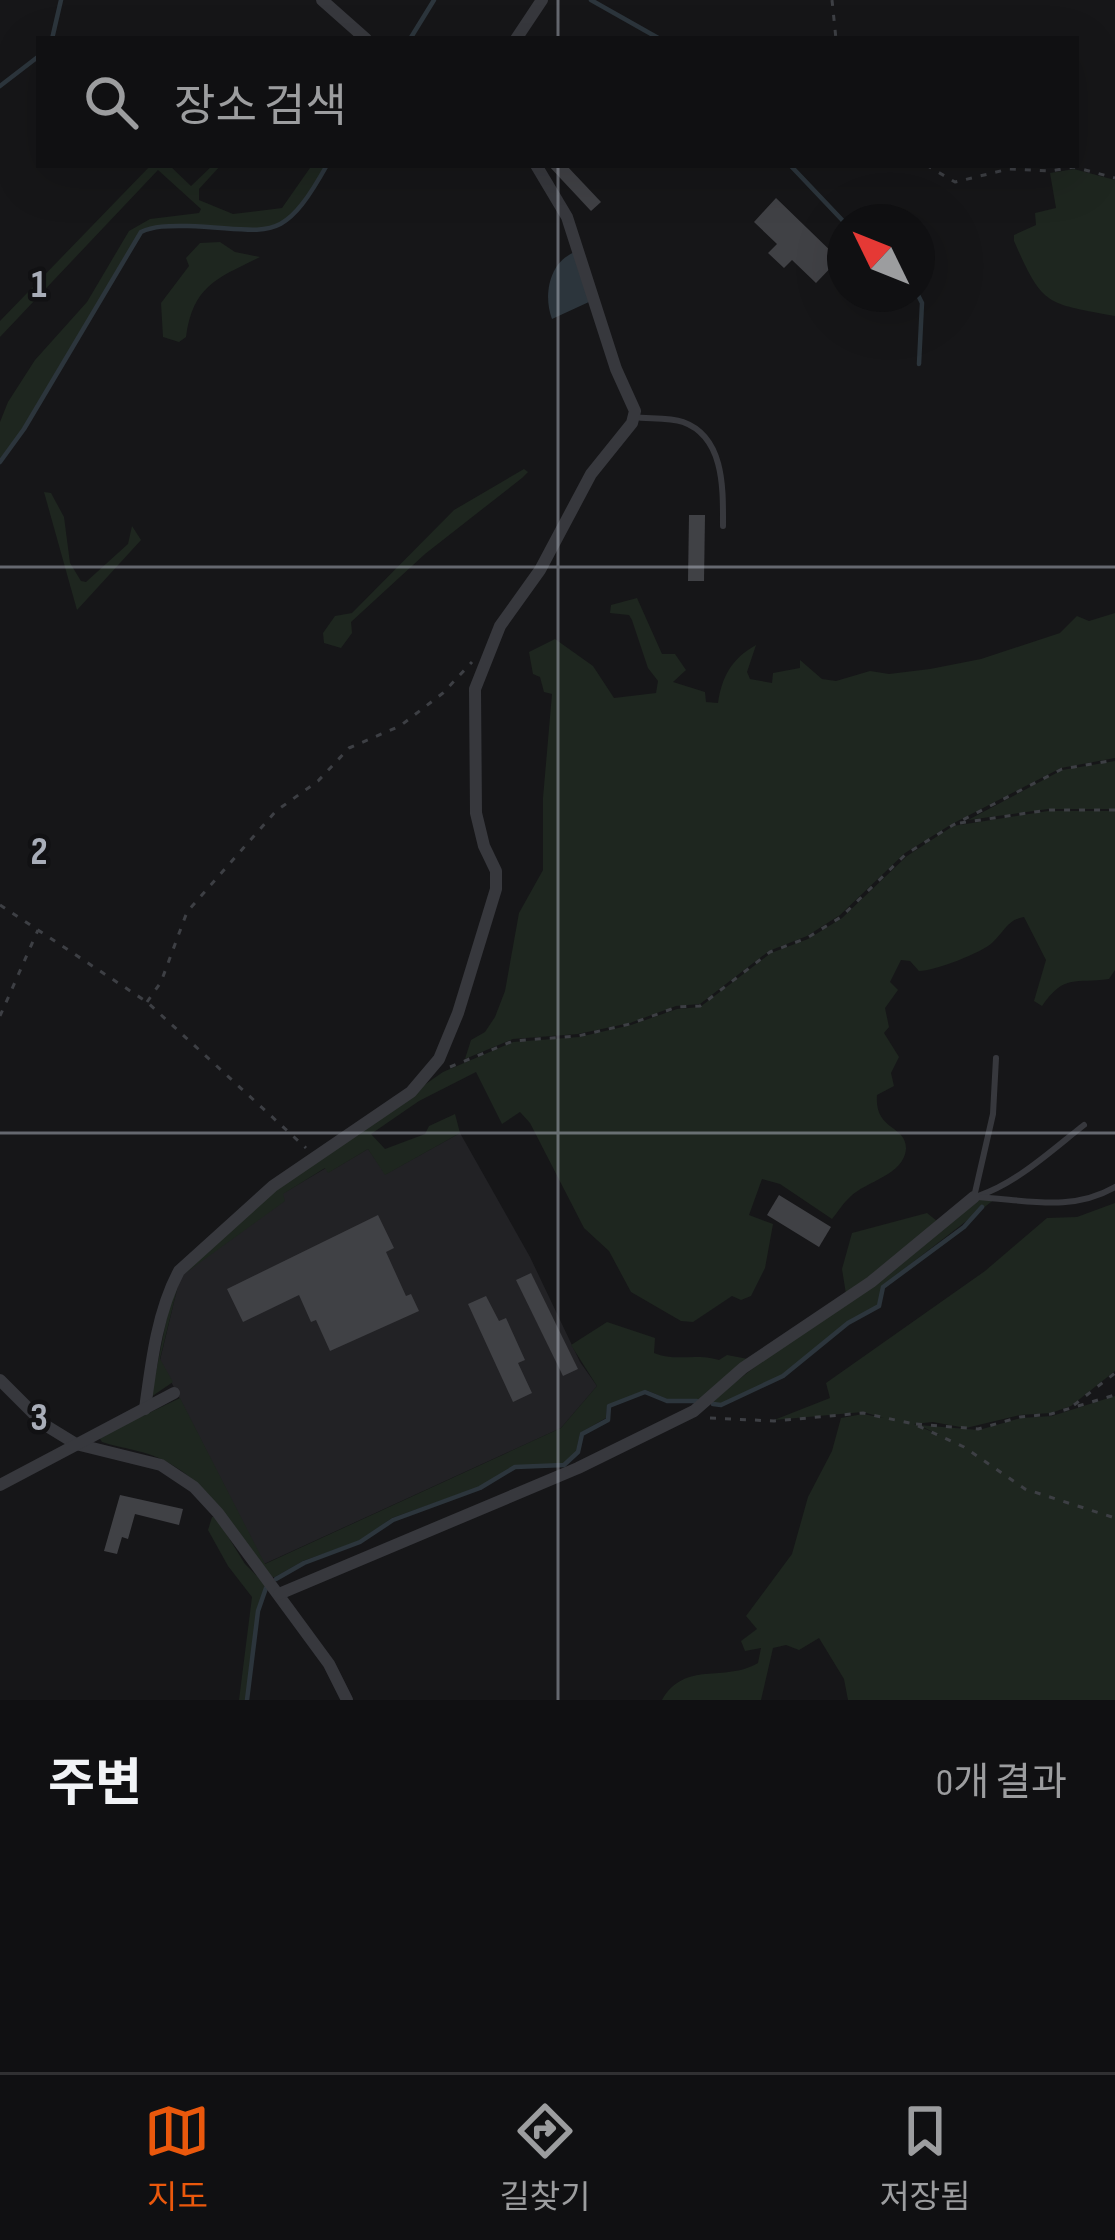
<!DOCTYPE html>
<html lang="ko">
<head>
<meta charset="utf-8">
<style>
	:root { --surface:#101012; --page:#19191b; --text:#f1f3f6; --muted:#9c9d9f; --line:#303032; --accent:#ea580c }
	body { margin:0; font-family:"Sofia Sans Condensed","Noto Sans KR",sans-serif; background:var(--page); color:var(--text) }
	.compass { position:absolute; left:827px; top:204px; width:108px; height:108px; border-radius:50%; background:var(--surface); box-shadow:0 12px 48px #0002; rotate:313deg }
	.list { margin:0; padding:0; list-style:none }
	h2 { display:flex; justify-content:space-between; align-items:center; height:156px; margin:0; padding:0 48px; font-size:51px }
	h2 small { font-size:39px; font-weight:400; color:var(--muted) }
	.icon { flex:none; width:66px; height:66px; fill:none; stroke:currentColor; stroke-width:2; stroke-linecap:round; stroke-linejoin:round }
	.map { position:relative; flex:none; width:1115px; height:1700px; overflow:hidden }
	.search { position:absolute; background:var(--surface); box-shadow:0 12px 48px #0002; left:36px; right:36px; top:36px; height:132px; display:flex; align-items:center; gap:30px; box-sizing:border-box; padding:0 42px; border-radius:0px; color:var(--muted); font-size:45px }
	.sheet { height:372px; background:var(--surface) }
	nav { display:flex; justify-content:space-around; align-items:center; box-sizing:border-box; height:168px; border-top:3px solid var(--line); background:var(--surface); font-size:33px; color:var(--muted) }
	nav a { display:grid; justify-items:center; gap:6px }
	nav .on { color:var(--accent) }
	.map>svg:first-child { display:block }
	.built { fill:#222225 }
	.green { fill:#1e261f }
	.water { fill:#2c353c }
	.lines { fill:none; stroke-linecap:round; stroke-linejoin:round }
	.stream { stroke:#2c353c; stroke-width:4.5 }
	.building { fill:#404145 }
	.path { stroke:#3d3f44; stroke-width:3; stroke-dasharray:6 9; stroke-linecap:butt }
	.lane { stroke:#37383d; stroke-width:6 }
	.street { stroke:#37383d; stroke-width:12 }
	.grid { fill:none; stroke:#a8adb8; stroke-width:3; stroke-opacity:0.55 }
	.grid-label { font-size:39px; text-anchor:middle; font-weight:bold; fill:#a8adb8; stroke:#111113; stroke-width:9; stroke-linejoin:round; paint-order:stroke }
</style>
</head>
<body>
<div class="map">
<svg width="1115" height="1700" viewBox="0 0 1115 1700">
	<rect width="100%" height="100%" fill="#161618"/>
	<polygon class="built" points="460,1133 530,1257 580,1362 597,1386 561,1428 264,1564 160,1360 180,1277 282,1194 326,1168 329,1172 368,1149 386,1174"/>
	<g class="green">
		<path d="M151 165H169L191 186 213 165H221L199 189V200L233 214 282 208 312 165H326C280 247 271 227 187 225 171 225 155 224 141 232L23 429 0 459V422L8 402 35 360 87 302 129 231 150 219 199 213 201 209 158 170 0 337V321Z"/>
		<path d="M1074 169 1115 180V316C1046 303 1043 307 1014 241V235L1036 225 1035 213 1056 208 1050 173Z"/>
		<path d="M220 242 235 252 260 257C218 278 193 285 186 337L179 342 163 337 161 303 189 266 186 258 200 243Z"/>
		<polygon points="524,469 528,472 522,478 425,554 351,622 352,633 341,648 324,643 323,633 335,616 352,613 454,510"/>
		<polygon points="44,492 51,493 64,517 70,563 81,581 86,582 128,544 132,526 141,540 77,610"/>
		<path d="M637 598 662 654H675L686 670 673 682 705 692 706 702 718 703C722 677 731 659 756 645L747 672 750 679 772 683 773 673 800 668V660L822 679 836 681 870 671 889 674 930 669 981 659 1060 633 1077 616 1089 621 1115 613V758L1061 768 952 824 905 853 840 915 807 936 769 951 700 1004 676 1006 630 1023 578 1034 513 1039 465 1059 471 1040 485 1032 495 1017 505 991 519 913 543 870V798L552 694 544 692 540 677 533 674 529 652 555 639 593 666 614 698 656 693 658 681 648 668 632 620 629 615 610 613 611 605Z"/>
		<polygon points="1115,761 1115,809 1048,809 968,820 1062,770"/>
		<path d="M1048 811H1115V970L1109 979C1075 984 1065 973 1042 1006L1034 1001 1046 960 1024 917C1007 920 1005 931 993 942 982 953 934 971 919 971L910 961 901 960 890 982 898 990 885 1008 889 1027 884 1033 899 1057 891 1073 894 1086 877 1095C874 1131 907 1125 906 1149 904 1175 866 1181 850 1197 843 1203 838 1212 832 1219L780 1184 762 1179 749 1215 773 1224 765 1268 751 1296 741 1300 732 1296 693 1322 681 1321 631 1292 609 1251 584 1228 530 1123 520 1112 502 1124 476 1072 419 1101 371 1134 385 1149 425 1134 429 1126 455 1114 460 1133 385 1175 368 1149 328 1173 325 1168 283 1194 285 1201 180 1277 160 1359 173 1382 151 1397 173 1286 181 1273 276 1188 443 1072 513 1042 579 1037 631 1025 677 1009 700 1007 771 953 808 939 842 918 907 856 953 826Z"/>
		<polygon points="975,1198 995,1199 882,1286 878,1305 848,1322 783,1375 721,1404 708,1403"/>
		<path d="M1115 1203V1371L1071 1406 1051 1413 1020 1415 966 1428 933 1422 914 1424 939 1435 919 1425 979 1430 1021 1418 1052 1416 1115 1396V1700H848L844 1679 819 1638 799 1650 786 1645 773 1648 761 1700H662C685 1660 724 1683 758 1663L761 1648 745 1651 741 1641 757 1629 746 1616 792 1554 808 1497 832 1451 841 1418 863 1414 884 1418 863 1412 774 1420 830 1398 826 1383 985 1271 1047 1218 1077 1217Z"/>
		<path d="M927 1213 937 1221 873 1277 731 1373 701 1399H667L646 1390 607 1406 606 1418 580 1433 576 1452 563 1464 515 1466 479 1487 392 1518 359 1541 303 1561 275 1577H271C241 1538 211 1485 167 1462 145 1450 124 1449 102 1442L99 1437 180 1398 265 1564 561 1428 597 1386 571 1345 607 1322 655 1338 654 1353C675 1362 695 1353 719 1360L727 1355 748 1359 846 1294 842 1269 852 1233Z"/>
		<polygon points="212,1517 216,1517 245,1564 266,1585 257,1610 246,1700 239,1700 252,1597 228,1566 208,1530"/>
	</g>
	<path class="water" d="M575 252 591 301 552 319C543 295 549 262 575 252Z"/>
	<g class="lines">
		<g class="stream">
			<polyline points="591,0 660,39"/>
			<polyline points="52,39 61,0"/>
			<polyline points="410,39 434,0"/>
			<polyline points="0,86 39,56"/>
			<polyline points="790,165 845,223"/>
			<polyline points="917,293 922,303 919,364"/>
			<path d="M0 462 24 429 141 232C156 225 172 226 188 226 272 229 281 247 327 165"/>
			<polyline points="713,1404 721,1405 783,1376 848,1323 879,1306 883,1287 964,1227 982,1207"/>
			<polyline points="276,1579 304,1563 360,1542 393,1520 480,1488 515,1467 564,1465 578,1452 582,1434 608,1420 609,1406 645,1392 667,1401 697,1401"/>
			<polyline points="247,1700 258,1611 266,1588"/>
		</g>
	</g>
	<g class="building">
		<polygon points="548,165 566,165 601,202 591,211"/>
		<polygon points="776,198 839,259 816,283 792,260 784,268 768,253 777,244 754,222"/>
		<polygon points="689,515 705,515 704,581 688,581"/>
		<polygon points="779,1195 831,1227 819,1247 767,1215"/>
		<polygon points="378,1215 394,1248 386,1252 406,1296 411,1294 419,1311 330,1351 316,1320 311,1322 299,1295 243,1322 227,1289"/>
		<polygon points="531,1273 578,1369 563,1376 516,1280"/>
		<polygon points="486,1296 499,1321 506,1318 525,1360 518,1363 532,1393 513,1402 468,1304"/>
		<polygon points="120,1495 183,1509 179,1525 135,1514 128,1539 122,1537 117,1554 104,1551"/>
	</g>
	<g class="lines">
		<g class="path">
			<polyline points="832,0 836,39"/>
			<polyline points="926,165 955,182 1009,169 1050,171 1074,167 1115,178"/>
			<polyline points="960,823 1048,810 1115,810"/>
			<polyline points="0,905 147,1002 306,1148"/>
			<polyline points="147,1002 161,982 187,912 276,811 318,781 349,748 400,726 443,693 472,662"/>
			<polyline points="0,1016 38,930"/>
			<polyline points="450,1067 513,1041 578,1036 630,1024 677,1007 700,1006 770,952 807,938 841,917 906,854 953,825 1062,769 1115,760"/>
			<polyline points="1074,1405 1115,1373"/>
			<polyline points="710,1418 774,1421 863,1413 914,1424 964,1447 1025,1489 1115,1518"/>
			<polyline points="916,1424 978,1429 1020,1417 1051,1414 1115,1395"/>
		</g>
		<g class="lane">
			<path d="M634 417C648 419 669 417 683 422 725 437 723 490 723 526"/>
			<path d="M978 1196C1017 1183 1052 1150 1084 1125"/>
			<path d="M974 1197C1024 1199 1070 1213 1115 1187"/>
			<polyline points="974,1197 993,1114 996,1058"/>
		</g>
		<g class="street">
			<polyline points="322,0 366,39"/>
			<polyline points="516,39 542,0"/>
			<polyline points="0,1380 45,1425 76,1444 161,1465 194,1487 218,1513 329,1664 347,1700"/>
			<path d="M145 1409C151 1364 157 1312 179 1271L273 1186 411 1092 439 1059 458 1013 496 889V871L484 846 476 813 475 689 500 626 540 570 591 474 632 423 635 411 616 369 567 217 536 165"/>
			<polyline points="0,1485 174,1393"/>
			<polyline points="279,1594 578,1468 694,1411 743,1368 871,1282 974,1197"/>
		</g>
	</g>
	<path class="grid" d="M558 0V39M558 165V1700M0 567H1115M0 1133H1115"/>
	<g class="grid-label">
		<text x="39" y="297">1</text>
		<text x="39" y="864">2</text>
		<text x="39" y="1430">3</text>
	</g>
</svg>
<svg class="compass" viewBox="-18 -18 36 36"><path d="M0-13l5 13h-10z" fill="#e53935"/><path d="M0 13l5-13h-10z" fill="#9c9d9f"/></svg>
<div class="search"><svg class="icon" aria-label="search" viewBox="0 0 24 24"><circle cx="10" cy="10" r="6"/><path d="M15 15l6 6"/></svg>장소 검색</div>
</div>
<section class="sheet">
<h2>주변<small>0개 결과</small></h2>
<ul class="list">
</ul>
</section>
<nav>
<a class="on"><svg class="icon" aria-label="map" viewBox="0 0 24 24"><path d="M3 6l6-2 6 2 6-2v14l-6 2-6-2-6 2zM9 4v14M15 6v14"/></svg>지도</a>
<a><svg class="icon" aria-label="directions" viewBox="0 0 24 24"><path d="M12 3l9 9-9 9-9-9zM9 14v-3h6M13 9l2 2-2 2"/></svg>길찾기</a>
<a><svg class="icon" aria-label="saved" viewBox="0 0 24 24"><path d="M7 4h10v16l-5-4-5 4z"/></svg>저장됨</a>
</nav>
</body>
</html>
